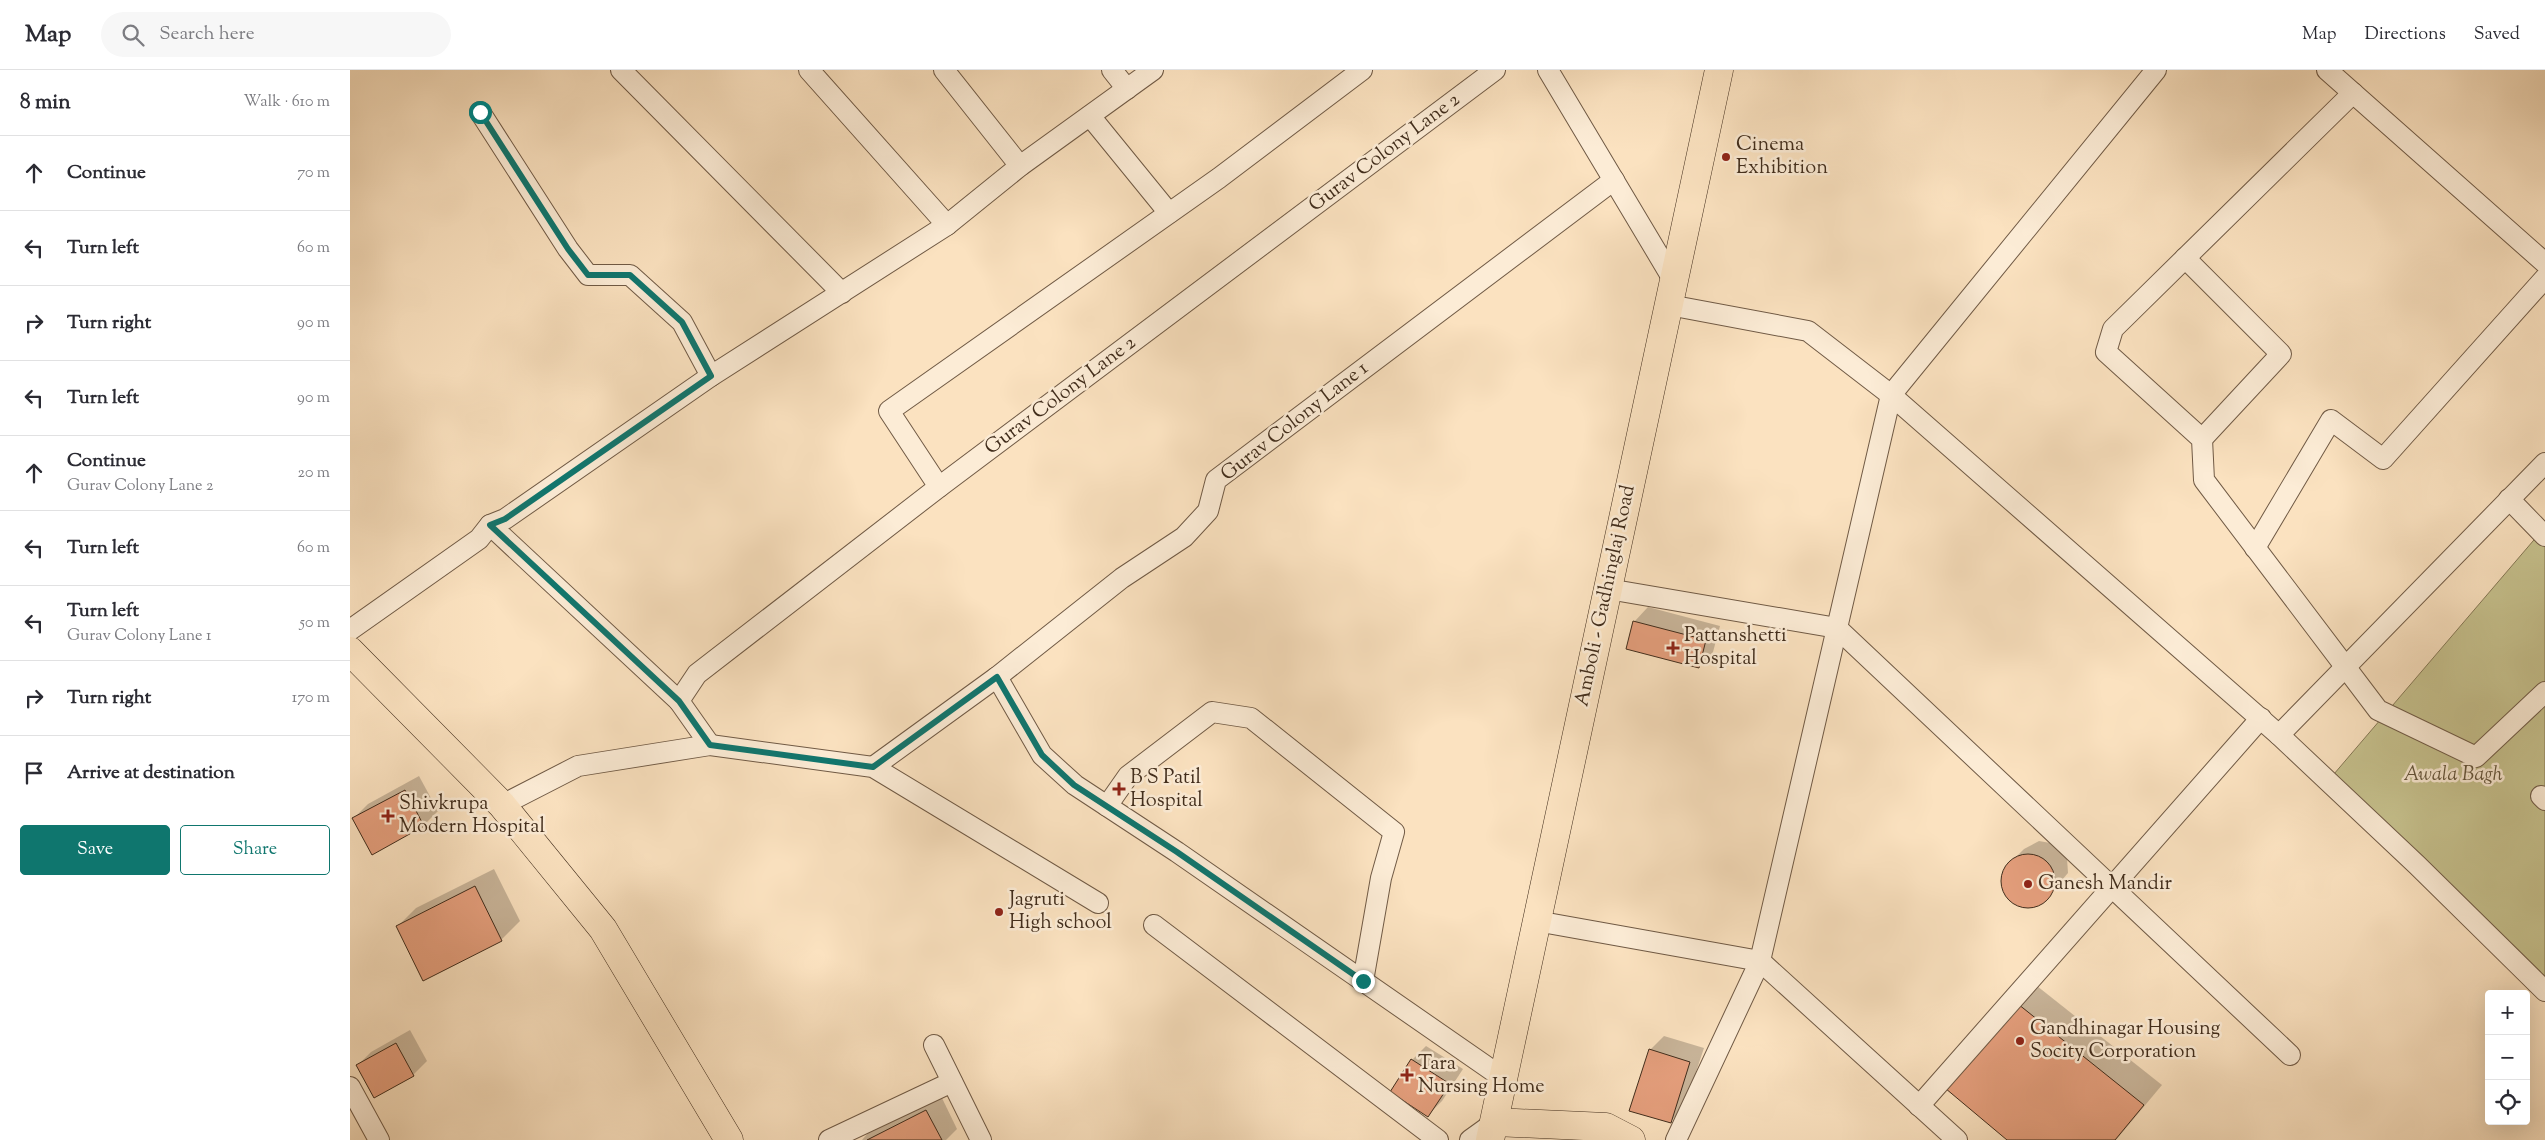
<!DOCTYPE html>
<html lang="en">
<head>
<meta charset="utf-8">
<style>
	:root { --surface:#fff; --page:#f7f7f7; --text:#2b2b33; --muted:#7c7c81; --line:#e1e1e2; --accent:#0f766e }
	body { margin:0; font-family:"Sorts Mill Goudy",serif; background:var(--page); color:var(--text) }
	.controls { position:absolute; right:15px; bottom:15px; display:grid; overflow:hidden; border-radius:5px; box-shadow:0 5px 20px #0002 }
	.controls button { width:45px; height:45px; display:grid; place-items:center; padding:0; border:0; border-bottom:1px solid var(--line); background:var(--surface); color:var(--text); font:25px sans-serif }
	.stop { position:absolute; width:15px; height:15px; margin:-11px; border:4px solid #0f766e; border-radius:50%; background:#fff }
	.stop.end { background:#0f766e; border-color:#fff; box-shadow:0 1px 5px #0008 }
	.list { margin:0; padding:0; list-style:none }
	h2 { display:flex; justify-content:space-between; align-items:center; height:65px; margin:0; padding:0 20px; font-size:21px }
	h2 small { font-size:16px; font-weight:400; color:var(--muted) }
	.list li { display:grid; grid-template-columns:32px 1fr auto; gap:15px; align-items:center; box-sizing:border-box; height:75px; padding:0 20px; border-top:1px solid var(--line) }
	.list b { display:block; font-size:19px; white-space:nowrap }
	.list p { margin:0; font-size:16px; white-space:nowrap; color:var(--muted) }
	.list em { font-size:16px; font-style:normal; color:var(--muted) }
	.actions { display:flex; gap:10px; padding:15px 20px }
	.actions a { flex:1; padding:11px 0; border:1px solid var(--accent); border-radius:5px; text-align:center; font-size:18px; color:var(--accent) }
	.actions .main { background:var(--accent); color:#fff }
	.icon { flex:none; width:28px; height:28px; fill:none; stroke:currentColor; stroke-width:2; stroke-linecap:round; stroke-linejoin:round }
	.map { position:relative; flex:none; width:2195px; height:1070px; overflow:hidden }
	header { display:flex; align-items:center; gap:30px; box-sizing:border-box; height:70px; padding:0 25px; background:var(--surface); border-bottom:1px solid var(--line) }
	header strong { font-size:24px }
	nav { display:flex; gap:28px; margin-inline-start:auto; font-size:18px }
	.search { width:350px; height:45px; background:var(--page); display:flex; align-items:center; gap:12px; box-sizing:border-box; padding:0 18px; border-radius:28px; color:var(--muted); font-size:19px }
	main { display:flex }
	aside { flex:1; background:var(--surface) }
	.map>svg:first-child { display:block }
	.green { fill:#c6c18d; stroke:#847754 }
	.shadow { fill:#0003 }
	.building { fill:#e59f7d; stroke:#412d1c }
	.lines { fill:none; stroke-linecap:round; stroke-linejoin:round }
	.street-casing { stroke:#705a45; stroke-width:22 }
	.primary-casing { stroke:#412d1c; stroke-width:29 }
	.highway-casing { stroke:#412d1c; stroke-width:29 }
	.street { stroke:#fcecd6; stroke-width:20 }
	.primary { stroke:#fbe2c0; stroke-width:28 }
	.highway { stroke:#fbe2c0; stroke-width:28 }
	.route { stroke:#0f766e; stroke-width:6 }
	.poi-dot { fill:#8f2418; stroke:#fcecd6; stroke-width:2 }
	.labels { text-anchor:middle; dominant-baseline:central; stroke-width:5; stroke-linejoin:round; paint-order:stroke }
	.poi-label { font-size:20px; fill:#412d1c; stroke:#fcecd6; text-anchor:start }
	.street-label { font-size:20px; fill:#412d1c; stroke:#fcecd6 }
	.park-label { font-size:20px; font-style:italic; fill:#625238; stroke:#fcecd6 }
</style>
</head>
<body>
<header>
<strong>Map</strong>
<div class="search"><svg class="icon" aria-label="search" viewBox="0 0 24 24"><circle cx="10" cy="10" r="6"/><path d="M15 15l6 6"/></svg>Search here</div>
<nav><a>Map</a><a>Directions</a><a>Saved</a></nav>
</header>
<main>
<aside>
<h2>8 min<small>Walk · 610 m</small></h2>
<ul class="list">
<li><svg class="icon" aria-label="ahead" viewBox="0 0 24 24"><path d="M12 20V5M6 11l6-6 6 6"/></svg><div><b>Continue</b></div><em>70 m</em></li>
<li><svg class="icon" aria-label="left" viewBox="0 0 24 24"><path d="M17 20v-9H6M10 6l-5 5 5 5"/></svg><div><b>Turn left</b></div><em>60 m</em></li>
<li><svg class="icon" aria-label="right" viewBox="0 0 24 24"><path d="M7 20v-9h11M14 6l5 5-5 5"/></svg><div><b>Turn right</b></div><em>90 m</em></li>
<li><svg class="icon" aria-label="left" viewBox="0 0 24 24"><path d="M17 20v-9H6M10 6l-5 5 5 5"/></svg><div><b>Turn left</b></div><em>90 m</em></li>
<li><svg class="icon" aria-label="ahead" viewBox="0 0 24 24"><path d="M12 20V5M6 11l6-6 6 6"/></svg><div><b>Continue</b><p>Gurav Colony Lane 2</p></div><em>20 m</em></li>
<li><svg class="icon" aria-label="left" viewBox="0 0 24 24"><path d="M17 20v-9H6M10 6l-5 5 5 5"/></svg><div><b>Turn left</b></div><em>60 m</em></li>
<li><svg class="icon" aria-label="left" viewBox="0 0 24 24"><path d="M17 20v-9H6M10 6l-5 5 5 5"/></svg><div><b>Turn left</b><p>Gurav Colony Lane 1</p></div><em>50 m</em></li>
<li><svg class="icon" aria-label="right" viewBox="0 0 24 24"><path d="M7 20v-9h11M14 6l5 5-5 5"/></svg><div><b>Turn right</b></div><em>170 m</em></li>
<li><svg class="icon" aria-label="arrive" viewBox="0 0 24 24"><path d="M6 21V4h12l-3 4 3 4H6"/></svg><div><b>Arrive at destination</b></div></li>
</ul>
<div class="actions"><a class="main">Save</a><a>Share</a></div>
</aside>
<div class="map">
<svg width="2195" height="1070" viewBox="0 0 2195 1070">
	<rect width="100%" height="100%" fill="#fbe2c0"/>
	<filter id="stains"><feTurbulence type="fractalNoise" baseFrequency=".004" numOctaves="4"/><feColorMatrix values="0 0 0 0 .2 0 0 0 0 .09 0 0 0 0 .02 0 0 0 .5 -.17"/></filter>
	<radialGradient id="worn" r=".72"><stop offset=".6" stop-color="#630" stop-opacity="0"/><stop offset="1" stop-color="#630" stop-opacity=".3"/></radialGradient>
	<polygon class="green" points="2195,457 2195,925 1978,711"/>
	<g class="shadow">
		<polygon points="1298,537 1370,556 1363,582 1349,596 1284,552"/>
		<polygon points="69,706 88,741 74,755 22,783 4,748 18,734"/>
		<polygon points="1689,771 1706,774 1717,788 1718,803 1693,832 1678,837 1670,836 1657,826 1652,810 1659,794 1674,779"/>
		<polygon points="144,799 170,851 152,869 74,909 47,857 66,838"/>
		<polygon points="1682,912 1812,1015 1766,1070 1659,1070 1591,1013"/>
		<polygon points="60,960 77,991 63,1005 25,1026 7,996 21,982"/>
		<polygon points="1314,966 1354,978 1334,1038 1320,1052 1300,980"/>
		<polygon points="1076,976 1113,999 1092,1031 1078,1045 1062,990"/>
		<polygon points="591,1026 607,1059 596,1070 512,1070 518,1063"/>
	</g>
	<g class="building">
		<polygon points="1283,551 1356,570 1349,598 1276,579"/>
		<polygon points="55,720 74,756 22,785 2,748"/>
		<circle cx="1678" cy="811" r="27"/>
		<polygon points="125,816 152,871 73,911 46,856"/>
		<polygon points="1663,930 1794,1035 1765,1070 1657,1070 1589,1013"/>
		<polygon points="46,973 64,1006 24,1028 6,995"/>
		<polygon points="1299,979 1340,992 1321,1053 1279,1041"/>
		<polygon points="1061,989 1100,1014 1078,1047 1040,1022"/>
		<polygon points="576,1040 592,1070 517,1070"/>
	</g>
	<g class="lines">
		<defs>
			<g id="street">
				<polyline points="271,0 492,223"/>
				<polyline points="459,0 597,155"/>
				<polyline points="594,0 670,96"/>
				<polyline points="762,0 777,19"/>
				<polyline points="1198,0 1324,211"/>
				<polyline points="1977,0 2195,193"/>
				<polyline points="2003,23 1763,259 1756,282 1852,369 1854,410 2028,640 2126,687 2195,622"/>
				<polyline points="130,42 218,179 238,205 280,205 332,252 361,306"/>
				<polyline points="740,46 819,143"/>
				<polyline points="1835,188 1931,284 1852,369"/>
				<polyline points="1319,235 1458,261 1541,325 1929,665 2067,795 2195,921"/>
				<polyline points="589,417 539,341 869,108 1012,0"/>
				<polyline points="2159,429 2195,466"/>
				<polyline points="140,455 329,631"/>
				<polyline points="1905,478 1981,350 2033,389 2195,208"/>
				<polyline points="1258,519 1487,558 1541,325 1806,0"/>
				<polyline points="1487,558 1940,985"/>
				<polyline points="0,560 129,469 140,455 155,449 361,306 597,155 670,96 803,0"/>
				<polyline points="647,607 692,685 725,715 827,782 1153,1008"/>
				<polyline points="1929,665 2195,393"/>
				<polyline points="360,675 329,631 347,604 589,417 1145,0"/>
				<polyline points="523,697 647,607 772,508 834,467 858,441 866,410 1264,110"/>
				<polyline points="2191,726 2195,730"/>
				<polyline points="152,735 228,696 360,675 523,697 748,833"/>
				<polyline points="757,736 778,706 862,642 901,648 1044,762 1031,808 1013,911"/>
				<polyline points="1186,851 1410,891 1607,1070"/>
				<polyline points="804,855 1088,1070"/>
				<polyline points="584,975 631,1070"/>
				<polyline points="0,1017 29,1070"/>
				<polyline points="1569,1036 1911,648"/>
				<polyline points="479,1070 602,1012"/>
				<polyline points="1120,1070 1145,1052"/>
				<polyline points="1326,1070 1410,891 1487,558"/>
			</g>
			<g id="primary">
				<polyline points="0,581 152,735 253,859 379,1070"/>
				<polyline points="1145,1052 1256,1057 1281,1070"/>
			</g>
			<polyline id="highway" points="1140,1070 1369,0"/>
		</defs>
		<use href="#street" class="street-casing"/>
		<use href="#primary" class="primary-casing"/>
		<use href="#highway" class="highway-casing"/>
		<use href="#street" class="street"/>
		<use href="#primary" class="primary"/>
		<use href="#highway" class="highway"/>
	</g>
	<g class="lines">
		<polyline class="route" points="130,42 218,179 238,205 280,205 332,252 361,306 155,449 140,455 329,631 360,675 523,697 647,607 692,685 724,715 827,782 1013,911"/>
	</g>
	<g class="poi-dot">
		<circle cx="1376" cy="87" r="5"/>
		<path d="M1320.5 570.5h5v5h5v5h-5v5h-5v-5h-5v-5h5z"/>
		<path d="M766.5 711.5h5v5h5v5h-5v5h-5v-5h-5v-5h5z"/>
		<path d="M35.5 738.5h5v5h5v5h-5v5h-5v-5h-5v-5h5z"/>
		<circle cx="1678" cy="814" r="5"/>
		<circle cx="649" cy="842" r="5"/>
		<circle cx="1670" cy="971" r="5"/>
		<path d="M1054.5 997.5h5v5h5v5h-5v5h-5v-5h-5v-5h5z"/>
	</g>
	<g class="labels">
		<g class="poi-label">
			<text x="1386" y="75">Cinema<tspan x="1386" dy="23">Exhibition</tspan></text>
			<text x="1334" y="566">Pattanshetti<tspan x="1334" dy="23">Hospital</tspan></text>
			<text x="780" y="708">B S Patil<tspan x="780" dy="23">Hospital</tspan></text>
			<text x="49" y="734">Shivkrupa<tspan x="49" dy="23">Modern Hospital</tspan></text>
			<text x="1688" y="814">Ganesh Mandir</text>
			<text x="659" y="830">Jagruti<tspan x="659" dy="23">High school</tspan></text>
			<text x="1680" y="959">Gandhinagar Housing<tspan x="1680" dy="23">Socity Corporation</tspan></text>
			<text x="1068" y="994">Tara<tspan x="1068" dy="23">Nursing Home</tspan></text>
		</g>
		<g class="street-label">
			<text transform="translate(1035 83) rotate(-37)">Gurav Colony Lane 2</text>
			<text transform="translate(711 326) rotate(-37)">Gurav Colony Lane 2</text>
			<text transform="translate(945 352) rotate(-38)">Gurav Colony Lane 1</text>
			<text transform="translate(1256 526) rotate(-78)">Amboli - Gadhinglaj Road</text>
		</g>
		<g class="park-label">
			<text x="2103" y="705">Awala Bagh</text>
		</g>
	</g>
	<rect width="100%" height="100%" filter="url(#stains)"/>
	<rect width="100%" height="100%" fill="url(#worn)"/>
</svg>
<div class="controls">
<button>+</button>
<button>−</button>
<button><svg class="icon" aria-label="locate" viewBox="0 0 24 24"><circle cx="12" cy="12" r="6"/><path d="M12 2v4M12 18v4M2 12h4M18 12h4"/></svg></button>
</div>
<div class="stop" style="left:130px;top:42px"></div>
<div class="stop end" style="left:1013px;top:911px"></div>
</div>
</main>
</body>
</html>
